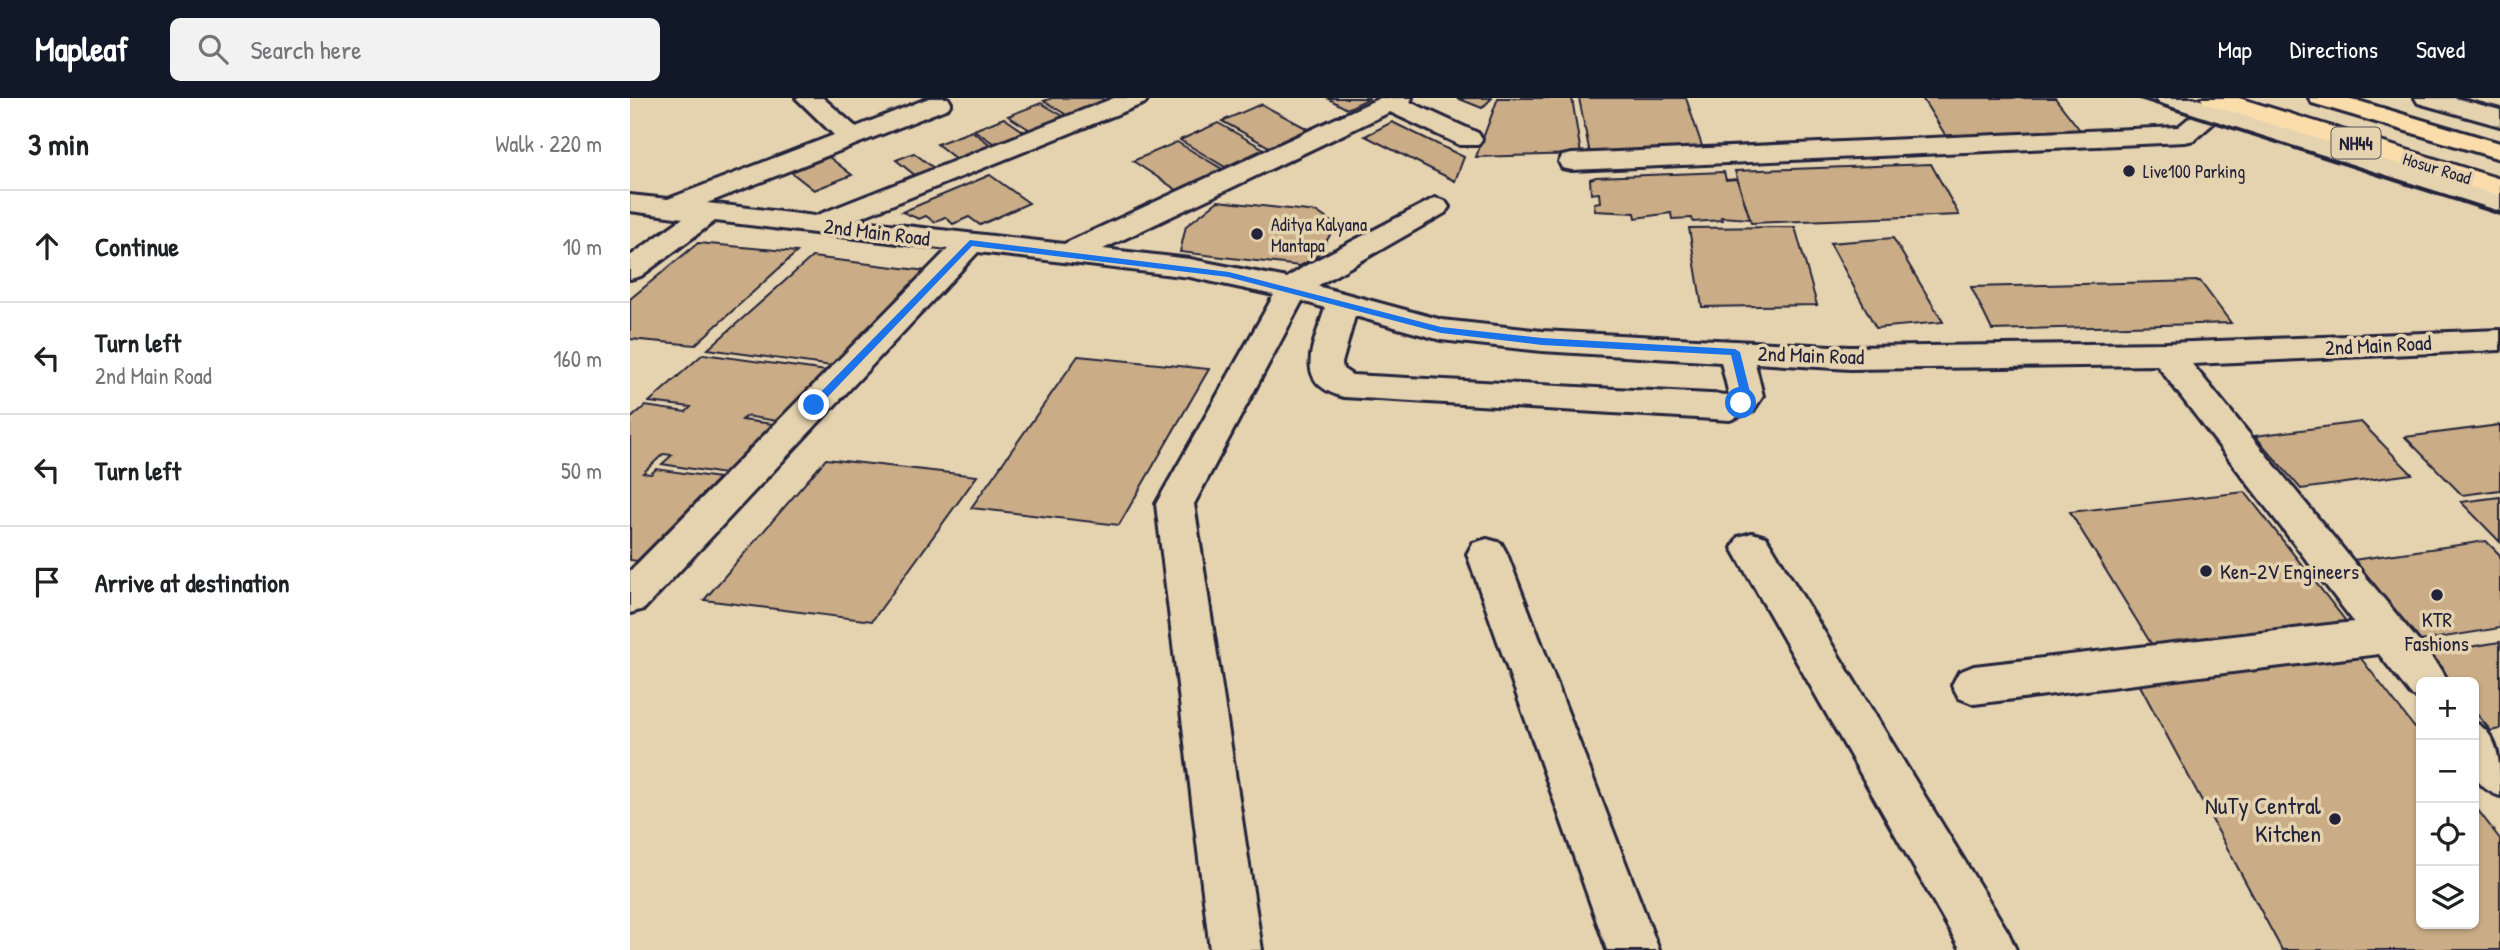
<!DOCTYPE html>
<html lang="en">
<head>
<meta charset="utf-8">
<style>
	:root { --surface:#fff; --page:#f2f2f2; --text:#202124; --muted:#757577; --line:#e0e0e0; --accent:#111827 }
	body { margin:0; font-family:"Patrick Hand",sans-serif; background:var(--page); color:var(--text) }
	.controls { position:absolute; right:21px; bottom:21px; display:grid; overflow:hidden; border-radius:10px; box-shadow:0 2px 5px #0004 }
	.controls button { width:63px; height:63px; display:grid; place-items:center; padding:0; border:0; border-bottom:2px solid var(--line); background:var(--surface); color:var(--text); font:35px sans-serif }
	.stop { position:absolute; width:21px; height:21px; margin:-16px; border:5px solid #1a73e8; border-radius:50%; background:#fff }
	.stop.end { background:#1a73e8; border-color:#fff; box-shadow:0 2px 7px #0008 }
	.list { margin:0; padding:0; list-style:none }
	h2 { display:flex; justify-content:space-between; align-items:center; height:91px; margin:0; padding:0 28px; font-size:30px }
	h2 small { font-size:23px; font-weight:400; color:var(--muted) }
	.list li { display:grid; grid-template-columns:46px 1fr auto; gap:21px; align-items:center; box-sizing:border-box; height:112px; padding:0 28px; border-top:2px solid var(--line) }
	.list b { display:block; font-size:26px; white-space:nowrap }
	.list p { margin:0; font-size:23px; white-space:nowrap; color:var(--muted) }
	.list em { font-size:23px; font-style:normal; color:var(--muted) }
	.icon { flex:none; width:38px; height:38px; fill:none; stroke:currentColor; stroke-width:2; stroke-linecap:round; stroke-linejoin:round }
	.map { position:relative; flex:none; width:1870px; height:852px; overflow:hidden }
	header { display:flex; align-items:center; gap:42px; box-sizing:border-box; height:98px; padding:0 35px; background:var(--accent); color:#fff }
	header strong { font-size:33px }
	nav { display:flex; gap:38px; margin-inline-start:auto; font-size:24px }
	.search { width:490px; height:63px; background:var(--page); display:flex; align-items:center; gap:18px; box-sizing:border-box; padding:0 24px; border-radius:10px; color:var(--muted); font-size:26px }
	main { display:flex }
	aside { flex:1; background:var(--surface) }
	.map>svg:first-child { display:block }
	.building { fill:#caad86; stroke:#22223b; stroke-width:2 }
	.lines { fill:none; stroke-linecap:round; stroke-linejoin:round }
	.minor-casing { stroke:#22223b; stroke-width:6 }
	.highway-casing { stroke:#22223b; stroke-width:6 }
	.minor { fill:#e5d3b0; fill-rule:evenodd }
	.highway { fill:#fbddab; fill-rule:evenodd }
	.rail { stroke:#22223b; stroke-width:3.5 }
	.route { fill:#1a73e8 }
	.poi-dot { fill:#22223b; stroke:#e5d3b0; stroke-width:2.5 }
	.labels { text-anchor:middle; dominant-baseline:central; stroke-width:7; stroke-linejoin:round; paint-order:stroke }
	.far-street-label { font-size:18px; fill:#22223b; stroke:#e5d3b0 }
	.far-poi-label { font-size:18px; fill:#22223b; stroke:#e5d3b0; text-anchor:start }
	.shield { fill:#e5d3b0; stroke:#5c575e; stroke-width:2 }
	.shield-label { font-size:19px; font-weight:bold; fill:#22223b }
	.street-label { font-size:21px; fill:#22223b; stroke:#e5d3b0 }
	.poi-label { font-size:21px; fill:#22223b; stroke:#e5d3b0; text-anchor:start }
	.near-poi-label { font-size:24px; fill:#22223b; stroke:#e5d3b0; text-anchor:end }
</style>
</head>
<body>
<header>
<strong>Mapleaf</strong>
<div class="search"><svg class="icon" aria-label="search" viewBox="0 0 24 24"><circle cx="10" cy="10" r="6"/><path d="M15 15l6 6"/></svg>Search here</div>
<nav><a>Map</a><a>Directions</a><a>Saved</a></nav>
</header>
<main>
<aside>
<h2>3 min<small>Walk · 220 m</small></h2>
<ul class="list">
<li><svg class="icon" aria-label="ahead" viewBox="0 0 24 24"><path d="M12 20V5M6 11l6-6 6 6"/></svg><div><b>Continue</b></div><em>10 m</em></li>
<li><svg class="icon" aria-label="left" viewBox="0 0 24 24"><path d="M17 20v-9H6M10 6l-5 5 5 5"/></svg><div><b>Turn left</b><p>2nd Main Road</p></div><em>160 m</em></li>
<li><svg class="icon" aria-label="left" viewBox="0 0 24 24"><path d="M17 20v-9H6M10 6l-5 5 5 5"/></svg><div><b>Turn left</b></div><em>50 m</em></li>
<li><svg class="icon" aria-label="arrive" viewBox="0 0 24 24"><path d="M6 21V4h12l-3 4 3 4H6"/></svg><div><b>Arrive at destination</b></div></li>
</ul>
</aside>
<div class="map">
<svg width="1870" height="852" viewBox="0 0 1870 852">
	<rect width="100%" height="100%" fill="#e5d3b0"/>
	<filter id="ink" filterUnits="userSpaceOnUse"><feTurbulence type="fractalNoise" baseFrequency=".0143" numOctaves="2"/><feDisplacementMap in="SourceGraphic" scale="14" xChannelSelector="R" yChannelSelector="G"/><feConvolveMatrix kernelMatrix="1 2 1 2 8 2 1 2 1" color-interpolation-filters="sRGB"/></filter>
	<g filter="url(#ink)">
		<g class="building">
			<polygon points="422,0 471,0 478,4 440,19 414,3"/>
			<polygon points="697,0 740,0 717,11"/>
			<polygon points="827,0 862,0 852,10"/>
			<polygon points="868,0 942,0 951,56 846,59"/>
			<polygon points="949,0 1056,0 1073,51 960,56"/>
			<polygon points="1292,0 1425,0 1450,32 1316,38"/>
			<polygon points="411,5 438,21 405,35 378,18"/>
			<polygon points="631,6 678,31 639,49 592,23"/>
			<polygon points="374,20 399,37 369,49 344,32"/>
			<polygon points="762,24 834,59 825,83 735,38"/>
			<polygon points="588,25 634,51 595,69 550,42"/>
			<polygon points="342,33 366,51 331,65 307,46"/>
			<polygon points="547,44 592,71 547,92 503,63"/>
			<polygon points="284,55 309,74 291,82 266,62"/>
			<polygon points="199,59 222,77 184,92 161,74"/>
			<polygon points="1301,66 1329,117 1121,125 1105,73"/>
			<polygon points="1094,74 1096,82 1107,81 1120,121 1091,119 1092,122 1063,124 1062,120 1042,121 1041,115 1006,120 1005,115 965,113 964,105 970,104 969,95 961,96 960,81 966,79"/>
			<polygon points="360,77 399,105 350,127 339,119 323,126 315,119 304,124 296,118 289,121 272,114"/>
			<polygon points="588,103 687,114 706,127 688,157 670,168 550,154 556,128"/>
			<polygon points="1165,129 1187,207 1072,209 1059,130"/>
			<polygon points="1263,140 1313,224 1246,230 1200,145"/>
			<polygon points="68,145 167,154 65,247 0,241 0,201"/>
			<polygon points="182,159 297,173 202,268 78,251"/>
			<polygon points="1570,183 1601,225 1362,232 1341,189"/>
			<polygon points="73,256 197,273 147,323 116,318 112,322 143,326 94,376 32,366 42,357 33,356 13,375 21,376 26,371 89,380 7,463 0,462 0,321 15,308 56,314 61,309 19,304"/>
			<polygon points="448,258 579,271 489,427 341,410"/>
			<polygon points="1731,324 1782,376 1671,391 1625,338"/>
			<polygon points="1870,327 1870,392 1832,397 1775,339"/>
			<polygon points="196,361 347,378 242,523 74,502"/>
			<polygon points="1615,394 1722,531 1528,557 1440,414"/>
			<polygon points="1870,399 1870,444 1831,404"/>
			<polygon points="1856,443 1870,457 1870,530 1784,544 1716,463"/>
			<polygon points="1870,544 1870,631 1861,633 1844,613 1844,584 1819,584 1796,556"/>
			<polygon points="1726,554 1791,638 1791,826 1844,826 1844,707 1870,741 1870,852 1652,852 1507,582"/>
		</g>
		<g class="lines">
			<defs>
				<g id="minor">
					<path d="M166 0H193L226 29 299 0H318L321 5 318 10 77 105 185 118 484 0H518L515 5 224 122 434 146 750 0H782L780 4 848 35 852 41 848 47H830L760 14 473 151 560 161 657 180 675 168 805 100 815 103 819 109 815 115 687 188 812 222 912 233 1220 249 1536 245 1870 232V252L1562 266 1811 571 1818 584H1791V601L1781 597 1749 556 1344 606 1329 600 1322 587 1329 574 1344 568 1724 524 1527 267 1220 271 1125 265 1133 298 1123 313 1100 322 714 299C661 285 684 248 695 210L672 203 564 406 632 852H580L526 406 644 197 560 179 348 154 14 511 0 515V473L318 151 85 123 11 178 0 181V158L53 120 0 113V97L38 101 204 37ZM725 218 811 242 912 253 1091 264 1099 297 722 277 713 271 712 265Z"/>
					<polygon points="1526,0 1564,0 1870,96 1870,113 1586,23 1564,42 1555,44 942,72 932,70 929,64 932,58 942,56 1548,29 1564,16 1529,5"/>
					<polygon points="1785,0 1825,0 1870,12 1870,28 1788,5"/>
					<polygon points="1122,435 1136,439 1378,834 1386,852 1331,852 1102,450 1108,439"/>
					<polygon points="857,441 871,445 877,456 1029,852 977,852 837,456 843,445"/>
					<path d="M1844 624C1870 637 1870 665 1870 698 1834 685 1842 657 1844 624Z"/>
				</g>
				<g id="highway">
					<polygon points="1571,0 1609,0 1870,81 1870,98 1574,5"/>
					<polygon points="1679,0 1718,0 1870,45 1870,61 1682,5"/>
				</g>
			</defs>
			<use href="#minor" class="minor-casing"/>
			<use href="#highway" class="highway-casing"/>
			<use href="#minor" class="minor"/>
			<use href="#highway" class="highway"/>
			<polyline class="rail" points="1509,0 1870,116"/>
		</g>
	</g>
	<polygon class="route" points="340,142 599,174 811,229 912,240 1105,251 1110,254 1121,298 1115,308 1106,305 1111,298 1101,257 912,247 811,235 598,179 342,148 188,309 181,309 181,304"/>
	<g class="poi-dot">
		<circle cx="1499" cy="73" r="7"/>
		<circle cx="627" cy="136" r="7"/>
		<circle cx="1576" cy="473" r="7"/>
		<circle cx="1807" cy="497" r="7"/>
		<circle cx="1705" cy="721" r="7"/>
	</g>
	<g class="labels">
		<g class="far-street-label">
			<text transform="translate(1807 70) rotate(17)">Hosur Road</text>
		</g>
		<g class="far-poi-label">
			<text x="1513" y="73">Live100 Parking</text>
			<text x="641" y="126">Aditya Kalyana<tspan x="641" dy="21">Mantapa</tspan></text>
		</g>
		<rect class="shield" x="1701.5" y="29.5" width="49" height="31" rx="5"/>
		<g class="shield-label">
			<text x="1726" y="45">NH44</text>
		</g>
		<g class="street-label">
			<text transform="translate(247 134) rotate(7)">2nd Main Road</text>
			<text transform="translate(1748 247) rotate(-3)">2nd Main Road</text>
			<text transform="translate(1181 257) rotate(2)">2nd Main Road</text>
		</g>
		<g class="poi-label">
			<text x="1590" y="473">Ken-2V Engineers</text>
			<text x="1807" y="521" text-anchor="middle">KTR<tspan x="1807" dy="24">Fashions</tspan></text>
		</g>
		<g class="near-poi-label">
			<text x="1691" y="707">NuTy Central<tspan x="1691" dy="28">Kitchen</tspan></text>
		</g>
	</g>
</svg>
<div class="controls">
<button>+</button>
<button>−</button>
<button><svg class="icon" aria-label="locate" viewBox="0 0 24 24"><circle cx="12" cy="12" r="6"/><path d="M12 2v4M12 18v4M2 12h4M18 12h4"/></svg></button>
<button><svg class="icon" aria-label="layers" viewBox="0 0 24 24"><path d="M12 4l9 5-9 5-9-5zM3 14l9 5 9-5"/></svg></button>
</div>
<div class="stop" style="left:1111px;top:305px"></div>
<div class="stop end" style="left:184px;top:307px"></div>
</div>
</main>
</body>
</html>
